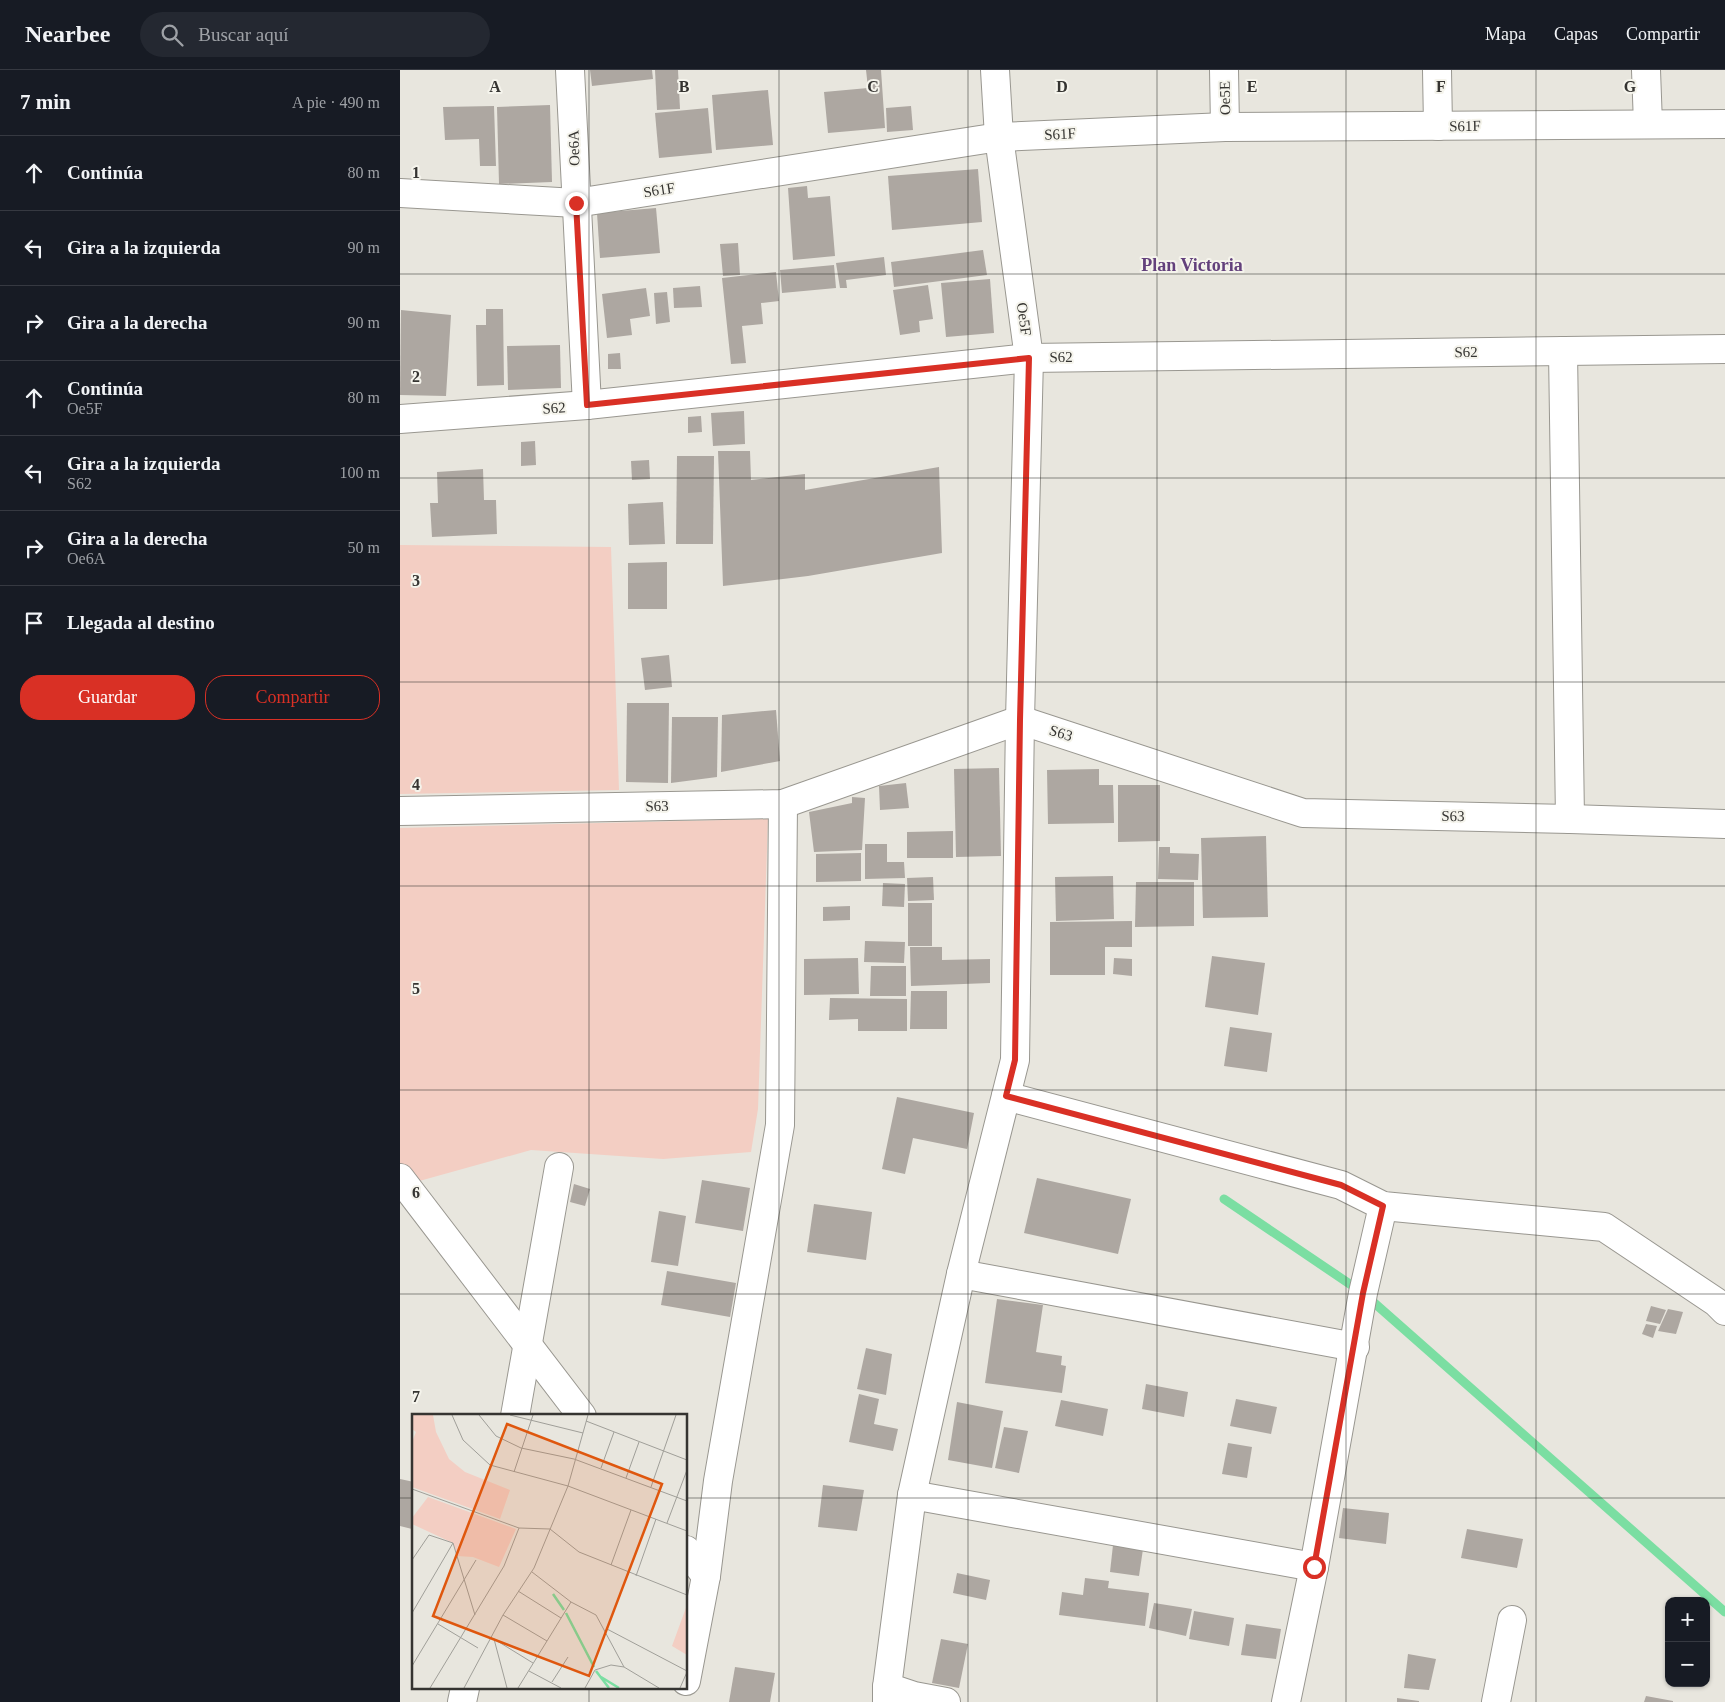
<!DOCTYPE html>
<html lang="es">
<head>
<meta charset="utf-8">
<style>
	:root { --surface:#171b24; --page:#242831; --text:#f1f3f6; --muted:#9ea1a6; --line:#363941; --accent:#d93025 }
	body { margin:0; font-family:"Times New Roman",serif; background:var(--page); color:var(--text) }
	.controls { position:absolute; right:15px; bottom:15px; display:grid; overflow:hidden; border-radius:10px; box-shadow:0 1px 4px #0004 }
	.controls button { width:45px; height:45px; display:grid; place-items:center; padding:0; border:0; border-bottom:1px solid var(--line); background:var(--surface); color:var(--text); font:25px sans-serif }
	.stop { position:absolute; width:15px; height:15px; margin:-11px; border:4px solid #d93025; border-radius:50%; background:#fff }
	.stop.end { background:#d93025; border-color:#fff; box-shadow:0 1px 5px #0008 }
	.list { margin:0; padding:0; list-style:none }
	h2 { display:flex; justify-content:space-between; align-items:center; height:65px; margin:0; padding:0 20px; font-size:21px }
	h2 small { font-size:16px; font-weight:400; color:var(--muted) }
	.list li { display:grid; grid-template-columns:32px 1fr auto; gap:15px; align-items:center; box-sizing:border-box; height:75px; padding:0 20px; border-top:1px solid var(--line) }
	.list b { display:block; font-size:19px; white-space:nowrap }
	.list p { margin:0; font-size:16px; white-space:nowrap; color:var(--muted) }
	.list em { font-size:16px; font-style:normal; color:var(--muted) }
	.actions { display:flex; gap:10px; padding:15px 20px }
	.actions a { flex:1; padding:11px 0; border:1px solid var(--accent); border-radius:20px; text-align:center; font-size:18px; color:var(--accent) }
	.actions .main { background:var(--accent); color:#fff }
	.icon { flex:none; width:28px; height:28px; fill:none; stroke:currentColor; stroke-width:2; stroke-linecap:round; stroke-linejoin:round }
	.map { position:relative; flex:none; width:1325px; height:1632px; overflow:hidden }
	header { display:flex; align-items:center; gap:30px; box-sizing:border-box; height:70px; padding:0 25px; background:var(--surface); border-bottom:1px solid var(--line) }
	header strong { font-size:24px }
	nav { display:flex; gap:28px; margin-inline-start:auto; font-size:18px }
	.search { width:350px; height:45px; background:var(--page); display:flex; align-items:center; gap:12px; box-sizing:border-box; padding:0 18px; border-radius:28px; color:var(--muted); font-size:19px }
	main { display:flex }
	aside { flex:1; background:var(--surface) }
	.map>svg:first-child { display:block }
	.green { fill:#f3cec3 }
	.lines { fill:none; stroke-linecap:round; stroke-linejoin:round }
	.stream { stroke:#7bdea2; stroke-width:9 }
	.building { fill:#ada7a1 }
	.street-casing { stroke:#999790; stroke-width:30 }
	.street { stroke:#fff; stroke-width:28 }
	.route { stroke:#d93025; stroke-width:6 }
	.grid { fill:none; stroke:#353431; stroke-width:1; stroke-opacity:0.55 }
	.labels { text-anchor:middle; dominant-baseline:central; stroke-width:4; stroke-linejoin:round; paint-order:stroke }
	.street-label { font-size:15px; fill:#353431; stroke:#f5f4ec }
	.quarter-label { font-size:18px; font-weight:bold; fill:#63417c; stroke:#f5f4ec }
	.inset-river { fill:none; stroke:#7bdea2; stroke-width:2.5 }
	.inset-road { fill:none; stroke:#a09f99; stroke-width:1 }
	.view { fill:#df570e; fill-opacity:0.15; stroke:#df570e; stroke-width:2.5 }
	.inset-edge { fill:none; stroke:#353431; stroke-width:2.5 }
	.grid-label { font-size:16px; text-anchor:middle; font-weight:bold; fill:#353431; stroke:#f5f4ec; stroke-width:4; stroke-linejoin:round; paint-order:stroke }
</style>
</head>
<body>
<header>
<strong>Nearbee</strong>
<div class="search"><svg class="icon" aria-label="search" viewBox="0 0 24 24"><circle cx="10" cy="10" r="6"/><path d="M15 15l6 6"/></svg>Buscar aquí</div>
<nav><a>Mapa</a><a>Capas</a><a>Compartir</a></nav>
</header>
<main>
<aside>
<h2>7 min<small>A pie · 490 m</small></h2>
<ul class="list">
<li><svg class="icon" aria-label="ahead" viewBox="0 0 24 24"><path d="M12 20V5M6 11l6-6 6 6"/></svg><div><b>Continúa</b></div><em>80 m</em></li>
<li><svg class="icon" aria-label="left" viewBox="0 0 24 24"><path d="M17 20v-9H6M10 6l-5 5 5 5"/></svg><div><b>Gira a la izquierda</b></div><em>90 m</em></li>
<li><svg class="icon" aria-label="right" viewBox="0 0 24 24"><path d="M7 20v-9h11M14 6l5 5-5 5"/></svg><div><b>Gira a la derecha</b></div><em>90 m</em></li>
<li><svg class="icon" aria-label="ahead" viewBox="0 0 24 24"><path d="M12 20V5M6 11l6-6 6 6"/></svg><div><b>Continúa</b><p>Oe5F</p></div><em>80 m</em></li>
<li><svg class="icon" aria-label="left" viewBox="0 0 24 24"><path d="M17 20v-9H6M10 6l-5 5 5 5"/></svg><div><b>Gira a la izquierda</b><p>S62</p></div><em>100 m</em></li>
<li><svg class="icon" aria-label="right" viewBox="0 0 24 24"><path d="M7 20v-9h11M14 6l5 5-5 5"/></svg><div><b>Gira a la derecha</b><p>Oe6A</p></div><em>50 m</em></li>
<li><svg class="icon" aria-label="arrive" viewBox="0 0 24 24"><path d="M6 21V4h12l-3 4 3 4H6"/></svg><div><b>Llegada al destino</b></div></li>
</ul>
<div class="actions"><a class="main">Guardar</a><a>Compartir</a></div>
</aside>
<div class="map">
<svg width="1325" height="1632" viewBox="0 0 1325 1632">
	<rect width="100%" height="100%" fill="#e8e6de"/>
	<g class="green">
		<polygon points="0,475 211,477 219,720 0,724"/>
		<polygon points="368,749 358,1039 351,1082 263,1089 131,1080 5,1115 0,1108 0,758"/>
	</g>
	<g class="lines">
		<polyline class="stream" points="824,1129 963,1223 1325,1542"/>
	</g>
	<g class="building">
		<polygon points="190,0 252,0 253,9 192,16"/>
		<polygon points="255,0 278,0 280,39 257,40"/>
		<polygon points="466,0 481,0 485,58 428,63 424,22 468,18"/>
		<polygon points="368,20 373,75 316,80 312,25"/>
		<polygon points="150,35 152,112 99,114 97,37"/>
		<polygon points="94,36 96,96 80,96 79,69 45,70 43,37"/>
		<polygon points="511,36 513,60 487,62 486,38"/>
		<polygon points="308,38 312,83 259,88 255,43"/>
		<polygon points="578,99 582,152 492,160 488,106"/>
		<polygon points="407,116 408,128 430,126 435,186 393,190 388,118"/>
		<polygon points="256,138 260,183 200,188 197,143"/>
		<polygon points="338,173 340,205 323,206 320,174"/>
		<polygon points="583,180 587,205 494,217 491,192"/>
		<polygon points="484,187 486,205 446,210 447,218 440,218 436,193"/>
		<polygon points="434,195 436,218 382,223 380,200"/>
		<polygon points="376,202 379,231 361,233 363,254 342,256 346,293 331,294 322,208"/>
		<polygon points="590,209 594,263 546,267 541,213"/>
		<polygon points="528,215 533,249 519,251 520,262 500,265 493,220"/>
		<polygon points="300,216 302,237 274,238 273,218"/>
		<polygon points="246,218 250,246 230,249 232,265 207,268 202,224"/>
		<polygon points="267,222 270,252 256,254 254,223"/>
		<polygon points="86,239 103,239 104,315 77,316 76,255 86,255"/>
		<polygon points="1,240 51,245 46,326 0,325"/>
		<polygon points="160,275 161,318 108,320 107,276"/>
		<polygon points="220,283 221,299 208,299 208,284"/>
		<polygon points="344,341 345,374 313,376 311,343"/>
		<polygon points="301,346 302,362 288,363 288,347"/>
		<polygon points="135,371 136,395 121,396 121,372"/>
		<polygon points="318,381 350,381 351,410 405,404 405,420 539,397 542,483 408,506 323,516"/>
		<polygon points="277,386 314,386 313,474 276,474"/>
		<polygon points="249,390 250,409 232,410 231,391"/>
		<polygon points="83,399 84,430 96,430 97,464 32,467 30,433 38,433 37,402"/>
		<polygon points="263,432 265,474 229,475 228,434"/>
		<polygon points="267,492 267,539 228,539 228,493"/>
		<polygon points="269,585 272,617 245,620 241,588"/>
		<polygon points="227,633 269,633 268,713 226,712"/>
		<polygon points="376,640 380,691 321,702 322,645"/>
		<polygon points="272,647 318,647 317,707 271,713"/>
		<polygon points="599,698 601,786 556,787 554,699"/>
		<polygon points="699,699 699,715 713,715 714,753 648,754 647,700"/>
		<polygon points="506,713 509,738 480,740 479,716"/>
		<polygon points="718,715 760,715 760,771 718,772"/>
		<polygon points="452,727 465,728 462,780 414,782 409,742 452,733"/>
		<polygon points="553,761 553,788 507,788 507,762"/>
		<polygon points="866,766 868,847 803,848 801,768"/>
		<polygon points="465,774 487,774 487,792 504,792 505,808 465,809"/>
		<polygon points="759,777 770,777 770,783 799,784 798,810 758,809"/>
		<polygon points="461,783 461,811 416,812 416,784"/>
		<polygon points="713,806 714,849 656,851 655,807"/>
		<polygon points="533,807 534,830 508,831 507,808"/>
		<polygon points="736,812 794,812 794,856 735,857"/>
		<polygon points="483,813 505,814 504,837 482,836"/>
		<rect x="508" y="833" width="24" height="43"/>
		<polygon points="450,836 450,850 423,851 423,837"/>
		<polygon points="732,851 732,877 705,877 705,905 650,905 650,852"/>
		<polygon points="465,871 505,872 504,893 464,892"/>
		<polygon points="510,877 542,877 542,890 590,889 590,913 511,916"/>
		<polygon points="812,886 865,893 858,945 805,937"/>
		<polygon points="458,888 459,924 404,925 404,889"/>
		<polygon points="714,888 732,889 732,906 713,904"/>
		<polygon points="471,896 506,896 506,926 470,926"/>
		<polygon points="511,921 547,921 547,959 510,959"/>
		<polygon points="430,928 507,929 507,961 458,961 458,949 429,950"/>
		<polygon points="830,957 872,963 867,1002 824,996"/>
		<polygon points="497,1027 574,1043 567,1079 513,1068 505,1104 482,1099"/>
		<polygon points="637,1108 731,1129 718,1184 624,1163"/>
		<polygon points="302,1110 350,1118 343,1161 295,1153"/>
		<polygon points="174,1114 190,1119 185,1136 170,1132"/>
		<polygon points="414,1134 472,1142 466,1190 407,1182"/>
		<polygon points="259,1141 286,1146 278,1196 251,1192"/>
		<polygon points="267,1201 336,1213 330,1247 261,1235"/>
		<polygon points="597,1229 643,1235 636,1282 662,1286 661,1295 666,1296 662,1323 585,1313"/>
		<polygon points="1251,1236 1266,1240 1260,1254 1246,1251"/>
		<polygon points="1268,1239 1283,1242 1276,1264 1258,1261"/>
		<polygon points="1246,1254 1257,1256 1253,1268 1242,1264"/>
		<polygon points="466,1278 492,1284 486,1325 457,1319"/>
		<polygon points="746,1314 788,1322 784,1347 742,1339"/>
		<polygon points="459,1324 479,1329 474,1354 498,1359 493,1381 449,1372"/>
		<polygon points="836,1329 877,1337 871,1364 830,1356"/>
		<polygon points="661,1330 708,1339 703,1366 655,1356"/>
		<polygon points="557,1332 603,1341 592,1398 548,1390"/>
		<polygon points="604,1357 628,1361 619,1403 595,1398"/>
		<polygon points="828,1373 852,1377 847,1408 822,1404"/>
		<polygon points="0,1409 14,1412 14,1451 12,1459 0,1456"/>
		<polygon points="423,1415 464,1420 457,1461 418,1457"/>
		<polygon points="943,1438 989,1443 986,1474 939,1468"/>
		<polygon points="1067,1459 1123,1469 1117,1498 1061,1488"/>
		<polygon points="713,1475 743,1479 739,1506 710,1502"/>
		<polygon points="557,1503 590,1510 586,1530 553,1523"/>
		<polygon points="685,1508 709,1511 708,1518 749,1523 745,1556 659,1545 662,1522 683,1525"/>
		<polygon points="754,1533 792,1539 786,1566 749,1558"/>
		<polygon points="794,1541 834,1548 829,1576 789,1569"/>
		<polygon points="846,1554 881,1559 876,1589 841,1585"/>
		<polygon points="541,1569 568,1574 559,1618 532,1613"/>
		<polygon points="1008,1584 1036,1589 1029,1620 1004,1618"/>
		<polygon points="335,1597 375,1603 370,1632 329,1632"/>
		<polygon points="1246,1626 1273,1631 1273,1632 1244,1632"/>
		<polygon points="997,1628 1019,1631 1019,1632 997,1632"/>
	</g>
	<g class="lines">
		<defs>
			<g id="street">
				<polyline points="170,0 187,335"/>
				<polyline points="824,0 825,57"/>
				<polyline points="1037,0 1038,56"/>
				<polyline points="1246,0 1248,54"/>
				<polyline points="0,123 176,133 599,67 825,57 1325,54"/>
				<polyline points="1163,281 1170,749"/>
				<polyline points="0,349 187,335 629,288 1325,279"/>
				<polyline points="0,741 383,734 620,650 903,743 1170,749 1325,754"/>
				<polyline points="606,1026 941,1115 983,1136 1204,1157 1316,1232 1325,1241"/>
				<polyline points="0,1108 182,1346"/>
				<polyline points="561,1204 955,1277"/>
				<polyline points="115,1346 159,1097"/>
				<polyline points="512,1425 914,1497"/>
				<polyline points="286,1480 306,1506"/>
				<polyline points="286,1611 306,1506 318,1411 380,1055 383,734"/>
				<polyline points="487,1617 514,1626 546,1632"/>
				<polyline points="62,1632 65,1618"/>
				<polyline points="487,1632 487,1617 512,1425 561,1204 615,990 620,650 629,288 599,67 595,0"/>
				<polyline points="886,1632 914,1497 963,1223 983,1136"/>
				<polyline points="1096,1632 1112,1550"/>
			</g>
		</defs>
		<use href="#street" class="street-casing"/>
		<use href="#street" class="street"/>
	</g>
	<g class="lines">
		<polyline class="route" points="176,133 187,335 629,288 620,650 615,990 606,1026 941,1115 983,1136 963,1223 914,1497"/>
	</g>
	<path class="grid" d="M189 0V1346M379 0V1632M568 0V1632M757 0V1632M946 0V1632M1136 0V1632M0 204H1325M0 408H1325M0 612H1325M0 816H1325M0 1020H1325M0 1224H1325M0 1428H14M286 1428H1325M189 1618V1632"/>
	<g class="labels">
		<g class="street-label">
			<text transform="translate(825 28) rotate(-91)">Oe5E</text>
			<text transform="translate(1065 56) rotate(-1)">S61F</text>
			<text transform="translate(660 64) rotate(-3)">S61F</text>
			<text transform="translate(174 78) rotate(-92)">Oe6A</text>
			<text transform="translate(259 120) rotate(-9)">S61F</text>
			<text transform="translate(624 249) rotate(82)">Oe5F</text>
			<text transform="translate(1066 282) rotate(-1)">S62</text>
			<text transform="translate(661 287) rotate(-1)">S62</text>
			<text transform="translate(154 338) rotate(-4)">S62</text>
			<text transform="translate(661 663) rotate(18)">S63</text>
			<text transform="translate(257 736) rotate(-1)">S63</text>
			<text transform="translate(1053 746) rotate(1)">S63</text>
		</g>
		<g class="quarter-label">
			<text x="792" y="195">Plan Victoria</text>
		</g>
	</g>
	<g transform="translate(12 1344)">
		<rect width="275" height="275" fill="#e8e6de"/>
		<path d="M0 1H21L24 18 37 45 53 58 98 76 88 105 0 73V28L4 18 0 15ZM16 83 104 115 87 153 61 143 45 142 41 129 0 110V104ZM275 191V241L260 232Z" fill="#f3cec3"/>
		<path class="inset-river" d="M141 180 152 196M154 199 182 253M184 257 197 274M189 263 207 274"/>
		<path class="inset-road" d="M40 1 51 26 78 51 156 72 275 117M67 1 84 22 109 34 162 45 275 87M98 1 171 19M174 7 275 46M189 54 202 18M102 58 121 1M214 64 227 28M239 73 264 1M0 75 107 114 138 115 167 138 275 181M255 109 275 56M41 129 63 201M0 146 17 121 41 129M199 151 219 96M120 158 159 188 184 201 212 253 247 274M224 162 244 105M106 177 149 204M0 199 41 129M91 201 135 227M26 210 66 234M195 215 275 257M82 225 95 274M82 225 121 249M0 252 64 146M117 257 149 274M140 268 156 243M18 274 92 152 107 114M52 274 91 201 122 154 156 72 176 1M106 274 159 188M173 274 183 256 199 251 212 253M268 274 275 258"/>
		<path class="view" d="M95 10 250 70 177 262 21 202Z"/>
		<rect width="275" height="275" class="inset-edge"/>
	</g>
	<g class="grid-label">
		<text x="95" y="22">A</text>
		<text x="284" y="22">B</text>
		<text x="473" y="22">C</text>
		<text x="662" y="22">D</text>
		<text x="852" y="22">E</text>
		<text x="1041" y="22">F</text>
		<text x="1230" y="22">G</text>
		<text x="16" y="108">1</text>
		<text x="16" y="312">2</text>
		<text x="16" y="516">3</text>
		<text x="16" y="720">4</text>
		<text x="16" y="924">5</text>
		<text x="16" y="1128">6</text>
		<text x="16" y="1332">7</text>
	</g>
</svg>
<div class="controls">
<button>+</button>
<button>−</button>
</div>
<div class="stop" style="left:914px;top:1497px"></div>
<div class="stop end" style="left:176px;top:133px"></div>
</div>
</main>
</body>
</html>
